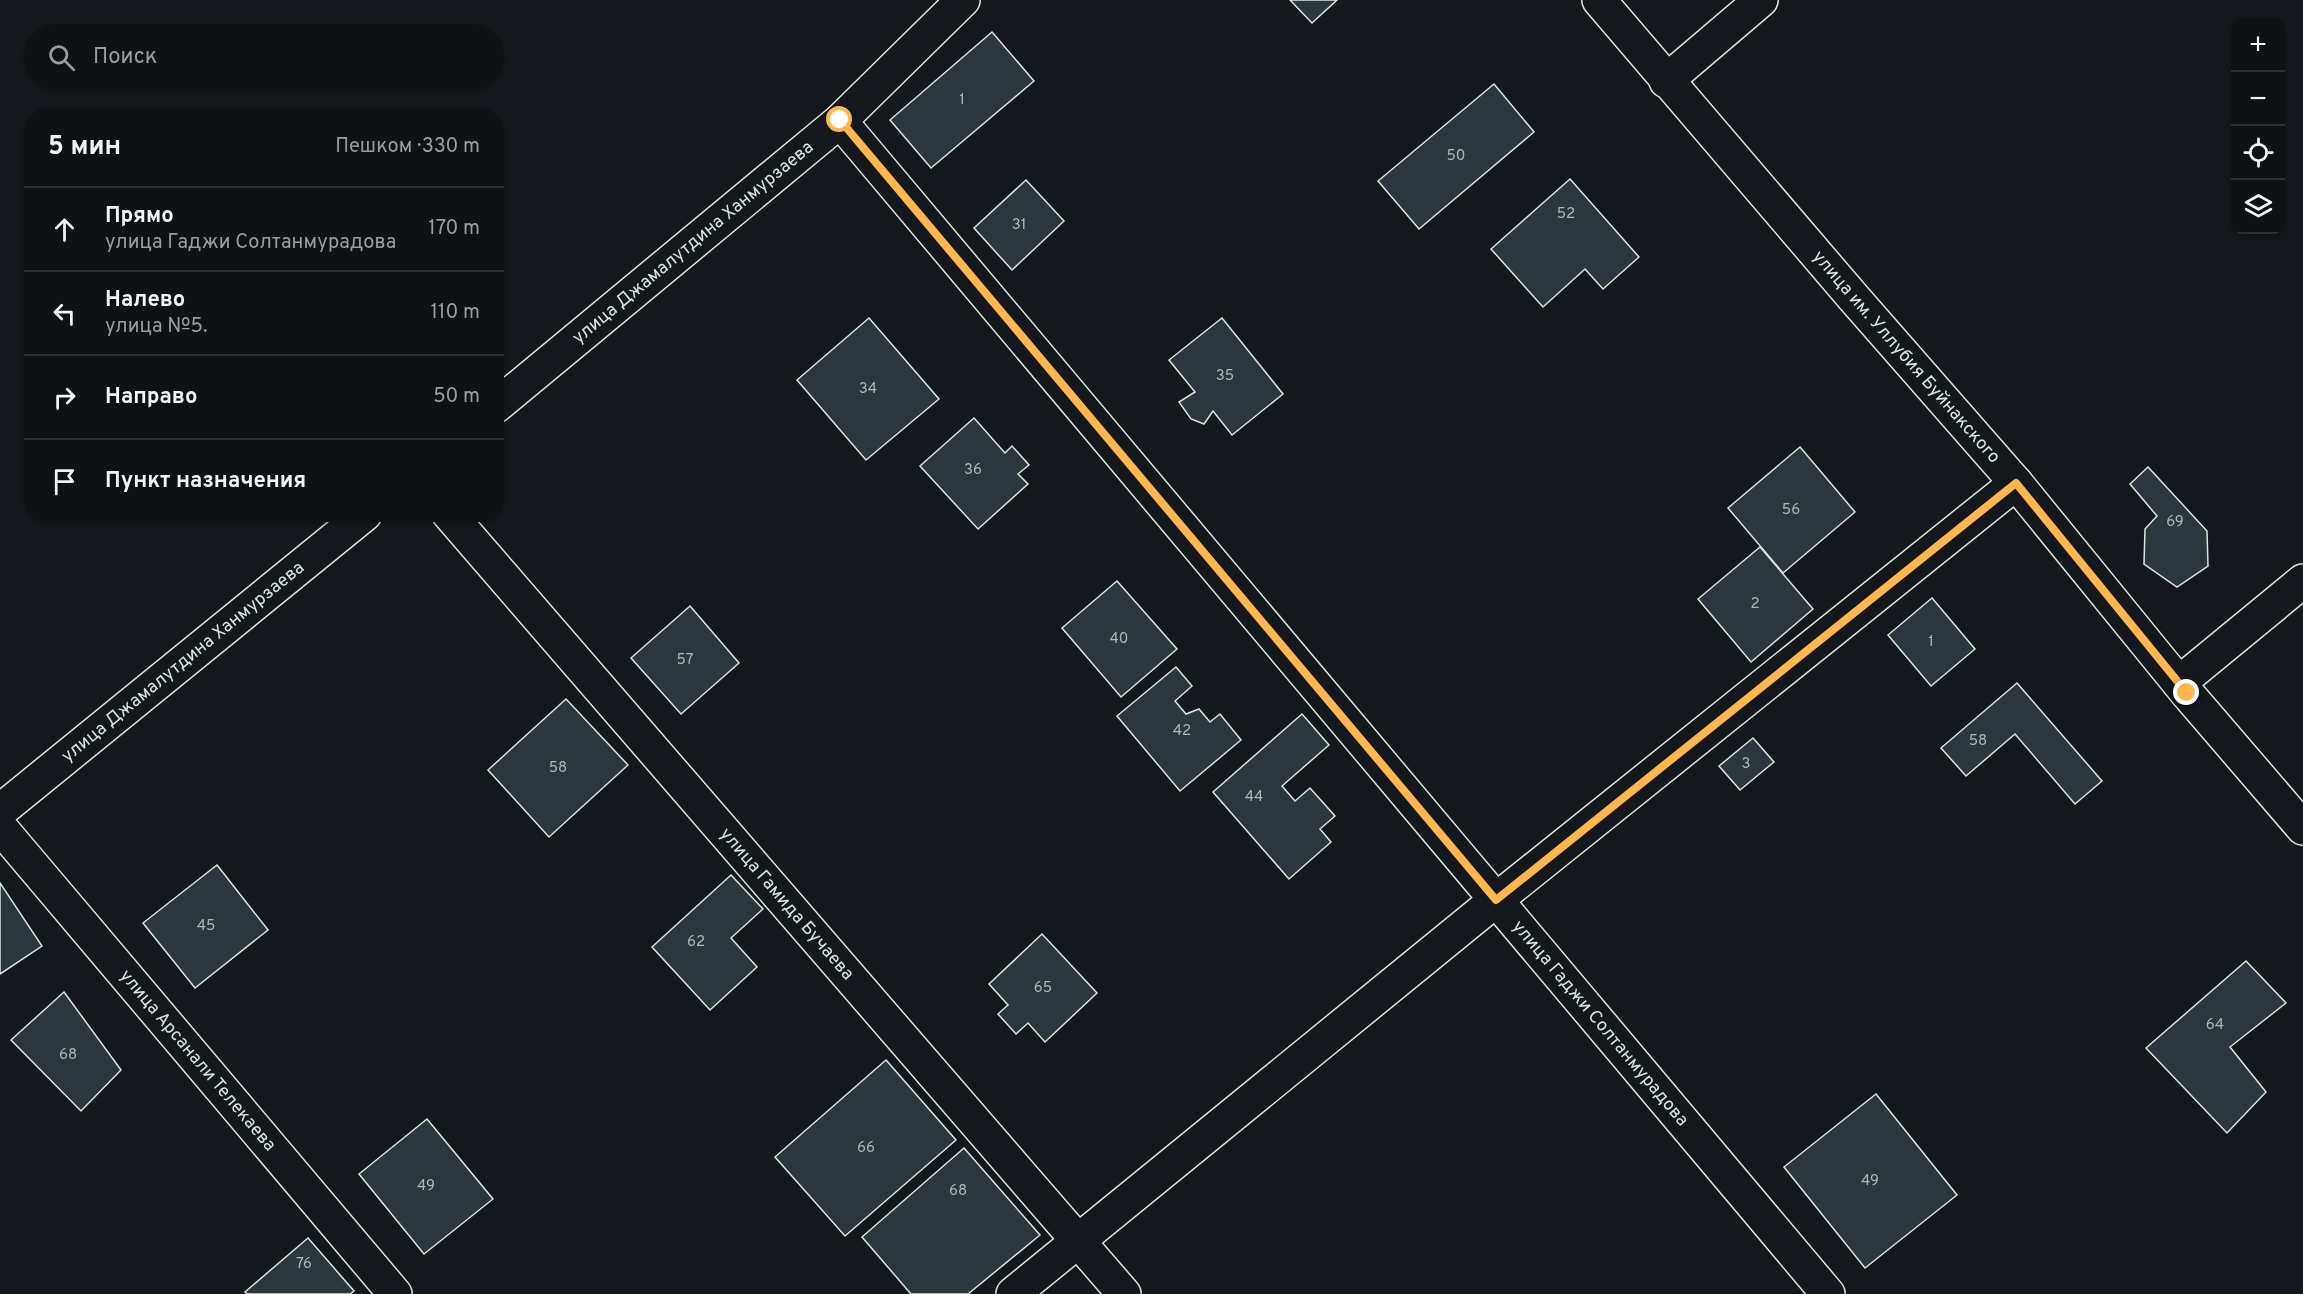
<!DOCTYPE html>
<html lang="ru">
<head>
<meta charset="utf-8">
<style>
	:root { --surface:#0f1215; --page:#181b1e; --text:#f1f3f6; --muted:#9b9ea0; --line:#2f3234 }
	body { margin:0; font-family:Overpass,sans-serif; background:var(--page); color:var(--text) }
	.controls { position:absolute; right:18px; top:18px; display:grid; overflow:hidden; border-radius:12px; box-shadow:0 2px 4px #0004 }
	.controls button { width:54px; height:54px; display:grid; place-items:center; padding:0; border:0; border-bottom:2px solid var(--line); background:var(--surface); color:var(--text); font:30px sans-serif }
	.stop { position:absolute; width:18px; height:18px; margin:-14px; border:4px solid #ffb74d; border-radius:50%; background:#fff }
	.stop.end { background:#ffb74d; border-color:#fff; box-shadow:0 2px 6px #0008 }
	.list { margin:0; padding:0; list-style:none }
	h2 { display:flex; justify-content:space-between; align-items:center; height:78px; margin:0; padding:0 24px; font-size:26px }
	h2 small { font-size:20px; font-weight:400; color:var(--muted) }
	.list li { display:grid; grid-template-columns:39px 1fr auto; gap:18px; align-items:center; box-sizing:border-box; height:84px; padding:0 24px; border-top:2px solid var(--line) }
	.list b { display:block; font-size:22px; white-space:nowrap }
	.list p { margin:0; font-size:20px; white-space:nowrap; color:var(--muted) }
	.list em { font-size:20px; font-style:normal; color:var(--muted) }
	.icon { flex:none; width:33px; height:33px; fill:none; stroke:currentColor; stroke-width:2; stroke-linecap:round; stroke-linejoin:round }
	.map { position:relative; flex:none; width:2303px; height:1294px; overflow:hidden }
	.search { position:absolute; background:var(--surface); box-shadow:0 2px 4px #0004; left:24px; top:24px; width:480px; height:66px; display:flex; align-items:center; gap:15px; box-sizing:border-box; padding:0 21px; border-radius:33px; color:var(--muted); font-size:22px }
	.panel { position:absolute; background:var(--surface); box-shadow:0 2px 4px #0004; left:24px; top:108px; width:480px; height:414px; border-radius:24px }
	.map>svg:first-child { display:block }
	.building { fill:#2c363c; stroke:#d8e6dc; stroke-width:1.5 }
	.lines { fill:none; stroke-linecap:round; stroke-linejoin:round }
	.street-casing { stroke:#d8e6dc; stroke-width:36 }
	.secondary-casing { stroke:#d8e6dc; stroke-width:36 }
	.street { stroke:#14181c; stroke-width:33 }
	.secondary { stroke:#14181c; stroke-width:33 }
	.route { stroke:#ffb74d; stroke-width:8 }
	.labels { text-anchor:middle; dominant-baseline:central; stroke-width:4.5; stroke-linejoin:round; paint-order:stroke }
	.number-label { font-size:15px; fill:#adbab4 }
	.street-label { font-size:18px; fill:#d8e6dc; stroke:#14181c }
</style>
</head>
<body>
<div class="map">
<svg width="2303" height="1294" viewBox="0 0 2303 1294">
	<rect width="100%" height="100%" fill="#14181c"/>
	<g class="building">
		<polygon points="1290,0 1337,0 1312,23"/>
		<polygon points="992,32 1034,81 931,168 890,120"/>
		<polygon points="1494,84 1534,132 1419,229 1378,181"/>
		<polygon points="1570,179 1639,257 1603,289 1585,269 1543,307 1491,249"/>
		<polygon points="1026,180 1064,221 1012,270 974,228"/>
		<polygon points="869,318 939,399 866,460 797,380"/>
		<polygon points="1222,318 1283,394 1232,435 1213,411 1204,424 1191,419 1179,402 1195,392 1169,360"/>
		<polygon points="974,418 1005,453 1012,446 1029,465 1018,474 1028,484 978,529 920,466"/>
		<polygon points="1800,447 1855,512 1783,573 1728,508"/>
		<polygon points="2148,467 2207,531 2208,566 2177,587 2144,564 2145,529 2157,516 2130,484"/>
		<polygon points="1760,547 1813,609 1751,662 1698,599"/>
		<polygon points="1117,581 1177,649 1121,697 1062,628"/>
		<polygon points="1932,598 1975,649 1931,686 1888,635"/>
		<polygon points="690,606 739,663 681,714 631,658"/>
		<polygon points="1176,667 1192,686 1175,701 1186,714 1199,709 1210,722 1220,714 1241,740 1180,791 1117,716"/>
		<polygon points="2017,683 2102,781 2075,804 2015,734 1966,776 1941,748"/>
		<polygon points="566,699 628,765 549,837 488,770"/>
		<polygon points="1302,714 1329,745 1282,786 1295,801 1310,788 1335,816 1320,829 1331,842 1289,879 1213,792"/>
		<polygon points="1753,738 1774,762 1740,790 1719,766"/>
		<polygon points="217,865 268,930 195,988 143,923"/>
		<polygon points="731,875 763,909 731,938 757,967 710,1010 652,947"/>
		<polygon points="0,883 42,946 0,974"/>
		<polygon points="1042,934 1097,993 1045,1042 1028,1023 1016,1034 998,1014 1008,1005 989,984"/>
		<polygon points="2246,961 2286,1003 2230,1047 2266,1092 2227,1133 2146,1048"/>
		<polygon points="64,992 121,1070 81,1111 11,1040"/>
		<polygon points="886,1060 956,1140 845,1236 775,1157"/>
		<polygon points="1876,1094 1957,1195 1865,1268 1784,1167"/>
		<polygon points="427,1119 493,1199 424,1254 359,1174"/>
		<polygon points="964,1148 1040,1235 968,1294 911,1294 862,1237"/>
		<polygon points="308,1238 354,1291 350,1294 247,1294 245,1292"/>
	</g>
	<g class="lines">
		<defs>
			<g id="street">
				<polyline points="1666,81 1761,0"/>
				<path id="s1" d="M840 121 1828 1294"/>
				<path id="s2" d="M496 406 840 121 963 0"/>
				<path id="s3" d="M449 514 1124 1294"/>
				<polyline points="2179,683 2303,581"/>
				<path id="s4" d="M0 811 365 514"/>
				<path id="s5" d="M0 827 395 1294"/>
				<polyline points="1013,1294 1496,900 2016,483"/>
			</g>
			<g id="secondary">
				<path id="s6" d="M1599 0 1853 297 2016 483 2187 693 2303 828"/>
			</g>
		</defs>
		<use href="#street" class="street-casing"/>
		<use href="#secondary" class="secondary-casing"/>
		<use href="#street" class="street"/>
		<use href="#secondary" class="secondary"/>
	</g>
	<g class="lines">
		<polyline class="route" points="840,120 1496,900 2016,483 2187,693"/>
	</g>
	<g class="labels">
		<g class="number-label">
			<text x="962" y="100">1</text>
			<text x="1456" y="156">50</text>
			<text x="1566" y="214">52</text>
			<text x="1019" y="225">31</text>
			<text x="1225" y="376">35</text>
			<text x="868" y="389">34</text>
			<text x="973" y="470">36</text>
			<text x="1791" y="510">56</text>
			<text x="2175" y="522">69</text>
			<text x="1755" y="604">2</text>
			<text x="1119" y="639">40</text>
			<text x="1931" y="642">1</text>
			<text x="685" y="660">57</text>
			<text x="1182" y="731">42</text>
			<text x="1978" y="741">58</text>
			<text x="1746" y="764">3</text>
			<text x="558" y="768">58</text>
			<text x="1254" y="797">44</text>
			<text x="206" y="926">45</text>
			<text x="696" y="942">62</text>
			<text x="1043" y="988">65</text>
			<text x="2215" y="1025">64</text>
			<text x="68" y="1055">68</text>
			<text x="866" y="1148">66</text>
			<text x="1870" y="1181">49</text>
			<text x="426" y="1186">49</text>
			<text x="958" y="1191">68</text>
			<text x="304" y="1264">76</text>
		</g>
		<g class="street-label">
			<text stroke="none"><textPath href="#s2" startOffset="256">улица Джамалутдина Ханмурзаева</textPath></text>
			<text stroke="none"><textPath href="#s6" startOffset="471">улица им. Уллубия Буйнакского</textPath></text>
			<text stroke="none"><textPath href="#s4" startOffset="236">улица Джамалутдина Ханмурзаева</textPath></text>
			<text stroke="none"><textPath href="#s3" startOffset="516">улица Гамида Бучаева</textPath></text>
			<text stroke="none"><textPath href="#s1" startOffset="1180">улица Гаджи Солтанмурадова</textPath></text>
			<text stroke="none"><textPath href="#s5" startOffset="306">улица Арсанали Телекаева</textPath></text>
		</g>
	</g>
</svg>
<div class="controls">
<button>+</button>
<button>−</button>
<button><svg class="icon" aria-label="locate" viewBox="0 0 24 24"><circle cx="12" cy="12" r="6"/><path d="M12 2v4M12 18v4M2 12h4M18 12h4"/></svg></button>
<button><svg class="icon" aria-label="layers" viewBox="0 0 24 24"><path d="M12 4l9 5-9 5-9-5zM3 14l9 5 9-5"/></svg></button>
</div>
<div class="stop" style="left:840px;top:120px"></div>
<div class="stop end" style="left:2187px;top:693px"></div>
<div class="search"><svg class="icon" aria-label="search" viewBox="0 0 24 24"><circle cx="10" cy="10" r="6"/><path d="M15 15l6 6"/></svg>Поиск</div>
<section class="panel">
<h2>5 мин<small>Пешком · 330 m</small></h2>
<ul class="list">
<li><svg class="icon" aria-label="ahead" viewBox="0 0 24 24"><path d="M12 20V5M6 11l6-6 6 6"/></svg><div><b>Прямо</b><p>улица Гаджи Солтанмурадова</p></div><em>170 m</em></li>
<li><svg class="icon" aria-label="left" viewBox="0 0 24 24"><path d="M17 20v-9H6M10 6l-5 5 5 5"/></svg><div><b>Налево</b><p>улица №5.</p></div><em>110 m</em></li>
<li><svg class="icon" aria-label="right" viewBox="0 0 24 24"><path d="M7 20v-9h11M14 6l5 5-5 5"/></svg><div><b>Направо</b></div><em>50 m</em></li>
<li><svg class="icon" aria-label="arrive" viewBox="0 0 24 24"><path d="M6 21V4h12l-3 4 3 4H6"/></svg><div><b>Пункт назначения</b></div></li>
</ul>
</section>
</div>
</body>
</html>
